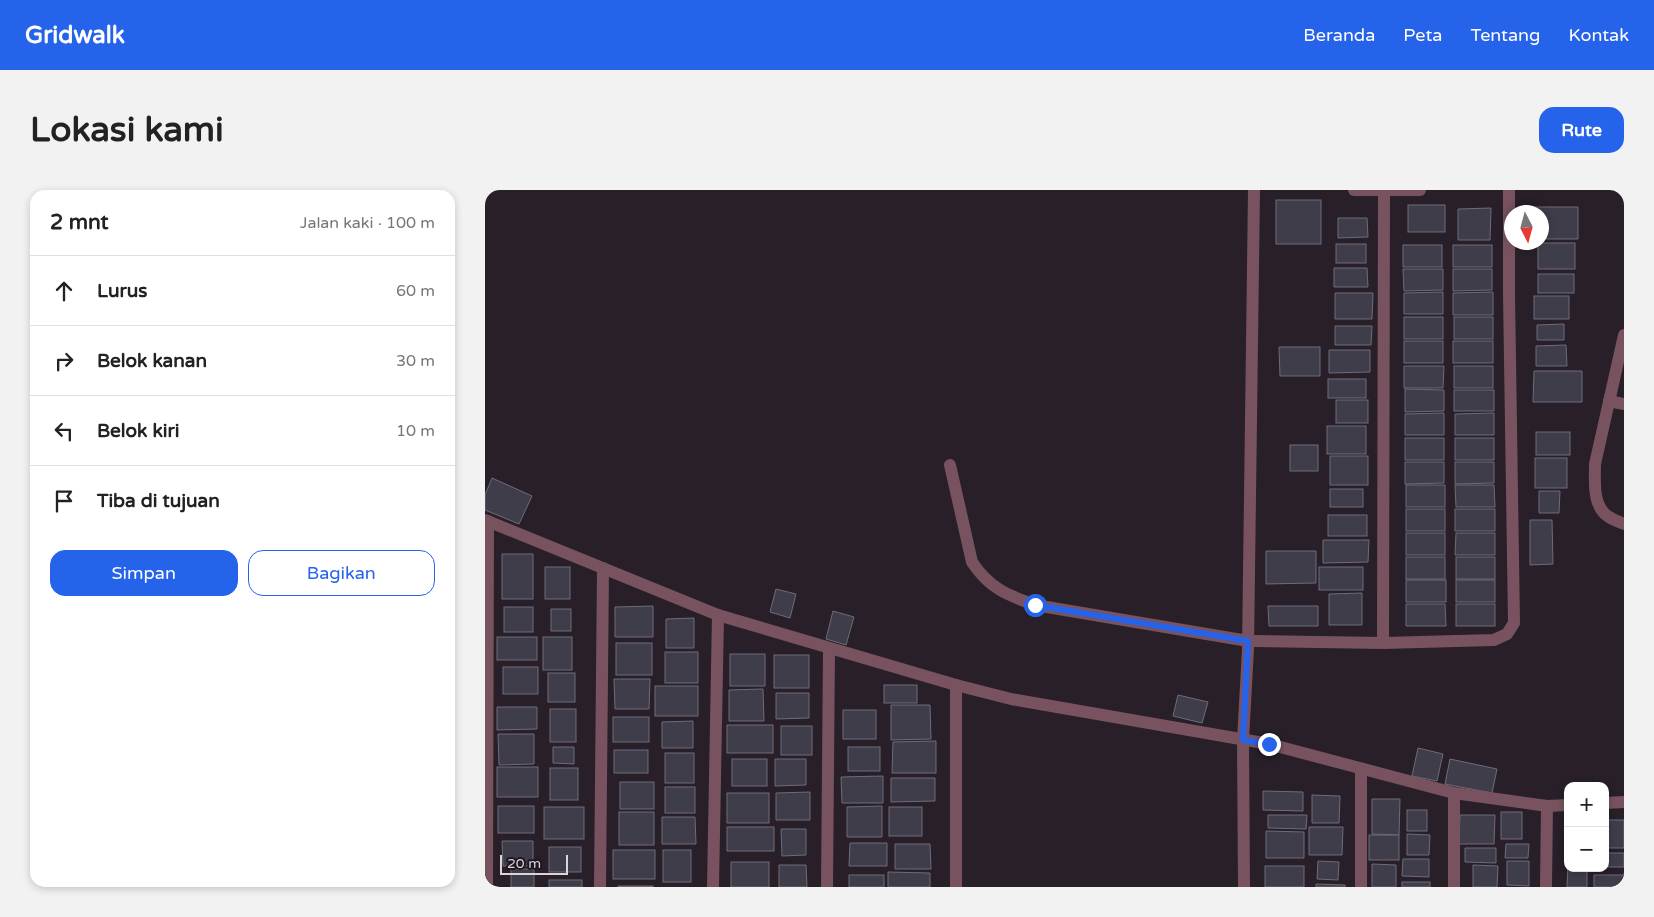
<!DOCTYPE html>
<html lang="id">
<head>
<meta charset="utf-8">
<style>
	:root { --surface:#fff; --page:#f2f2f2; --text:#222; --muted:#767676; --line:#e0e0e0; --accent:#2563eb }
	body { margin:0; font-family:"Varela Round",sans-serif; background:var(--page); color:var(--text) }
	.controls { position:absolute; right:15px; bottom:15px; display:grid; overflow:hidden; border-radius:10px; box-shadow:0 2px 8px #0003 }
	.controls button { width:45px; height:45px; display:grid; place-items:center; padding:0; border:0; border-bottom:1px solid var(--line); background:var(--surface); color:var(--text); font:25px sans-serif }
	.compass { position:absolute; left:1019px; top:15px; width:45px; height:45px; border-radius:50%; background:var(--surface); box-shadow:0 2px 8px #0003; rotate:174deg }
	.scale { position:absolute; left:15px; bottom:12px; width:68px; box-sizing:border-box; padding-left:5px; border:2px solid #dbd4db; border-top:0; font-size:14px; line-height:18px; white-space:nowrap; color:#dbd4db; -webkit-text-stroke:4px #1f161f; paint-order:stroke }
	.stop { position:absolute; width:15px; height:15px; margin:-11px; border:4px solid #2563eb; border-radius:50%; background:#fff }
	.stop.end { background:#2563eb; border-color:#fff; box-shadow:0 1px 5px #0008 }
	.list { margin:0; padding:0; list-style:none }
	h2 { display:flex; justify-content:space-between; align-items:center; height:65px; margin:0; padding:0 20px; font-size:21px }
	h2 small { font-size:16px; font-weight:400; color:var(--muted) }
	.list li { display:grid; grid-template-columns:32px 1fr auto; gap:15px; align-items:center; box-sizing:border-box; height:70px; padding:0 20px; border-top:1px solid var(--line) }
	.list b { display:block; font-size:19px; white-space:nowrap }
	.list em { font-size:16px; font-style:normal; color:var(--muted) }
	.actions { display:flex; gap:10px; padding:15px 20px }
	.actions a { flex:1; padding:11px 0; border:1px solid var(--accent); border-radius:15px; text-align:center; font-size:18px; color:var(--accent) }
	.actions .main { background:var(--accent); color:#fff }
	.icon { flex:none; width:28px; height:28px; fill:none; stroke:currentColor; stroke-width:2; stroke-linecap:round; stroke-linejoin:round }
	.map { position:relative; flex:none; width:1139px; height:697px; overflow:hidden; border-radius:15px }
	header { display:flex; align-items:center; gap:30px; box-sizing:border-box; height:70px; padding:0 25px; background:var(--accent); color:#fff }
	header strong { font-size:24px }
	nav { display:flex; gap:28px; margin-inline-start:auto; font-size:18px }
	.intro { display:flex; align-items:center; justify-content:space-between; box-sizing:border-box; height:120px; padding:0 30px }
	h1 { margin:0; font-size:35px }
	.button { padding:12px 22px; border-radius:15px; background:var(--accent); color:#fff; font-size:18px; font-weight:700 }
	main { display:flex; gap:30px; padding:0 30px }
	aside { flex:1; background:var(--surface); border-radius:15px; box-shadow:0 2px 8px #0003 }
	.map>svg:first-child { display:block }
	.building { fill:#3f3d4a; stroke:#6e6c7a }
	.lines { fill:none; stroke-linecap:round; stroke-linejoin:round }
	.service { stroke:#78535f; stroke-width:12 }
	.minor { stroke:#78535f; stroke-width:12 }
	.route { stroke:#2563eb; stroke-width:6 }
</style>
</head>
<body>
<header>
<strong>Gridwalk</strong>
<nav><a>Beranda</a><a>Peta</a><a>Tentang</a><a>Kontak</a></nav>
</header>
<div class="intro"><h1>Lokasi kami</h1><a class="button">Rute</a></div>
<main>
<aside>
<h2>2 mnt<small>Jalan kaki · 100 m</small></h2>
<ul class="list">
<li><svg class="icon" aria-label="ahead" viewBox="0 0 24 24"><path d="M12 20V5M6 11l6-6 6 6"/></svg><div><b>Lurus</b></div><em>60 m</em></li>
<li><svg class="icon" aria-label="right" viewBox="0 0 24 24"><path d="M7 20v-9h11M14 6l5 5-5 5"/></svg><div><b>Belok kanan</b></div><em>30 m</em></li>
<li><svg class="icon" aria-label="left" viewBox="0 0 24 24"><path d="M17 20v-9H6M10 6l-5 5 5 5"/></svg><div><b>Belok kiri</b></div><em>10 m</em></li>
<li><svg class="icon" aria-label="arrive" viewBox="0 0 24 24"><path d="M6 21V4h12l-3 4 3 4H6"/></svg><div><b>Tiba di tujuan</b></div></li>
</ul>
<div class="actions"><a class="main">Simpan</a><a>Bagikan</a></div>
</aside>
<div class="map">
<svg width="1139" height="697" viewBox="0 0 1139 697">
	<rect width="100%" height="100%" fill="#281f29"/>
	<g class="building">
		<rect x="791" y="10" width="45" height="44"/>
		<rect x="923" y="15" width="37" height="27"/>
		<polygon points="1047,17 1093,17 1093,49 1056,49 1056,22 1047,22"/>
		<polygon points="1006,18 1005,50 973,50 973,19"/>
		<polygon points="853,28 882,28 883,47 853,48"/>
		<rect x="1053" y="53" width="37" height="26"/>
		<rect x="851" y="54" width="30" height="19"/>
		<rect x="918" y="55" width="39" height="22"/>
		<rect x="968" y="55" width="39" height="22"/>
		<polygon points="849,78 882,78 883,97 849,97"/>
		<polygon points="918,79 958,79 958,100 919,101"/>
		<polygon points="968,79 1007,79 1007,100 968,101"/>
		<rect x="1053" y="84" width="36" height="19"/>
		<polygon points="958,102 958,124 919,124 919,103"/>
		<polygon points="1008,102 1008,125 968,125 968,103"/>
		<polygon points="850,103 888,103 887,129 850,129"/>
		<rect x="1049" y="106" width="35" height="23"/>
		<rect x="919" y="127" width="39" height="22"/>
		<rect x="969" y="127" width="39" height="22"/>
		<polygon points="1079,134 1079,150 1052,150 1052,135"/>
		<polygon points="850,136 887,136 886,155 850,155"/>
		<rect x="919" y="151" width="39" height="22"/>
		<rect x="968" y="151" width="40" height="22"/>
		<polygon points="1081,155 1082,176 1051,176 1051,156"/>
		<polygon points="794,157 835,157 835,186 795,186"/>
		<polygon points="844,160 885,160 885,182 844,183"/>
		<polygon points="919,176 959,176 958,198 919,198"/>
		<rect x="969" y="176" width="39" height="22"/>
		<polygon points="1049,181 1097,181 1097,212 1048,212"/>
		<rect x="843" y="189" width="38" height="19"/>
		<polygon points="920,199 959,200 959,221 920,222"/>
		<rect x="969" y="200" width="40" height="21"/>
		<rect x="851" y="210" width="32" height="23"/>
		<polygon points="959,223 959,245 920,245 920,224"/>
		<polygon points="1009,223 1009,245 970,245 970,224"/>
		<rect x="842" y="236" width="39" height="28"/>
		<rect x="1051" y="242" width="34" height="23"/>
		<rect x="920" y="248" width="39" height="22"/>
		<rect x="970" y="248" width="39" height="22"/>
		<rect x="805" y="255" width="28" height="26"/>
		<rect x="845" y="266" width="38" height="29"/>
		<rect x="1050" y="268" width="32" height="30"/>
		<polygon points="920,272 959,272 959,293 920,294"/>
		<polygon points="970,272 1009,272 1009,293 970,294"/>
		<polygon points="7,288 47,306 34,334 0,320 0,305"/>
		<rect x="921" y="295" width="39" height="22"/>
		<polygon points="970,295 1009,295 1010,317 971,317"/>
		<rect x="845" y="299" width="33" height="18"/>
		<polygon points="1054,301 1075,301 1074,323 1054,323"/>
		<rect x="921" y="319" width="39" height="22"/>
		<rect x="970" y="319" width="40" height="22"/>
		<rect x="843" y="325" width="39" height="21"/>
		<polygon points="1045,330 1067,330 1068,374 1045,375"/>
		<rect x="921" y="343" width="39" height="22"/>
		<polygon points="971,343 1010,343 1010,365 970,365"/>
		<polygon points="838,350 884,350 883,372 838,373"/>
		<polygon points="781,361 831,361 831,393 781,394"/>
		<rect x="17" y="364" width="31" height="45"/>
		<rect x="921" y="367" width="39" height="22"/>
		<rect x="971" y="367" width="39" height="22"/>
		<rect x="60" y="377" width="25" height="32"/>
		<rect x="834" y="377" width="44" height="23"/>
		<rect x="921" y="390" width="40" height="22"/>
		<rect x="971" y="390" width="39" height="22"/>
		<polygon points="291,399 311,404 305,428 285,422"/>
		<polygon points="877,403 877,435 844,435 844,404"/>
		<polygon points="921,414 960,414 961,436 921,436"/>
		<rect x="971" y="414" width="39" height="22"/>
		<polygon points="168,416 168,447 130,447 130,417"/>
		<polygon points="783,416 833,416 833,436 784,436"/>
		<rect x="19" y="417" width="29" height="25"/>
		<rect x="66" y="419" width="20" height="22"/>
		<polygon points="348,421 369,427 361,455 341,449"/>
		<polygon points="209,428 209,458 181,458 181,429"/>
		<rect x="12" y="447" width="40" height="23"/>
		<rect x="58" y="447" width="29" height="33"/>
		<rect x="131" y="453" width="36" height="32"/>
		<rect x="180" y="462" width="33" height="31"/>
		<rect x="245" y="464" width="35" height="32"/>
		<rect x="289" y="465" width="35" height="33"/>
		<rect x="18" y="477" width="35" height="27"/>
		<rect x="63" y="483" width="27" height="29"/>
		<polygon points="129,489 165,489 164,519 130,519"/>
		<rect x="399" y="495" width="33" height="18"/>
		<rect x="170" y="496" width="43" height="30"/>
		<polygon points="278,499 279,531 244,531 244,500"/>
		<polygon points="291,503 324,503 324,528 291,529"/>
		<polygon points="693,505 723,512 717,533 688,526"/>
		<polygon points="406,515 445,515 446,549 406,550"/>
		<polygon points="12,517 52,517 52,539 12,540"/>
		<rect x="65" y="519" width="26" height="33"/>
		<rect x="358" y="520" width="33" height="29"/>
		<rect x="128" y="527" width="36" height="25"/>
		<polygon points="208,531 208,558 177,558 177,532"/>
		<rect x="242" y="535" width="46" height="28"/>
		<rect x="296" y="536" width="31" height="29"/>
		<polygon points="13,544 49,544 49,574 14,575"/>
		<polygon points="451,551 451,583 407,583 408,552"/>
		<polygon points="68,557 89,557 89,574 68,573"/>
		<rect x="363" y="557" width="32" height="24"/>
		<polygon points="933,558 958,564 952,591 927,586"/>
		<rect x="129" y="560" width="34" height="23"/>
		<rect x="180" y="563" width="29" height="30"/>
		<rect x="247" y="569" width="35" height="27"/>
		<polygon points="290,569 321,569 321,595 290,596"/>
		<polygon points="965,569 1012,579 1007,603 960,594"/>
		<rect x="12" y="577" width="41" height="30"/>
		<rect x="65" y="578" width="28" height="32"/>
		<polygon points="398,586 398,613 357,613 356,587"/>
		<polygon points="406,588 450,588 450,611 406,612"/>
		<rect x="135" y="592" width="34" height="27"/>
		<rect x="180" y="597" width="30" height="26"/>
		<polygon points="778,601 818,602 818,621 778,620"/>
		<polygon points="325,602 325,630 291,630 291,603"/>
		<rect x="242" y="603" width="42" height="30"/>
		<polygon points="827,605 855,606 854,633 827,633"/>
		<polygon points="887,609 915,609 914,645 887,644"/>
		<rect x="13" y="616" width="36" height="27"/>
		<polygon points="397,616 397,647 362,647 362,617"/>
		<rect x="59" y="617" width="40" height="32"/>
		<rect x="404" y="617" width="33" height="29"/>
		<rect x="922" y="620" width="20" height="21"/>
		<rect x="134" y="622" width="35" height="33"/>
		<rect x="1016" y="622" width="21" height="27"/>
		<polygon points="783,625 822,625 821,639 783,638"/>
		<polygon points="975,625 1010,625 1009,654 974,654"/>
		<polygon points="177,627 210,627 211,654 177,654"/>
		<rect x="1120" y="630" width="19" height="28"/>
		<polygon points="1081,633 1083,633 1083,670 1080,670"/>
		<rect x="242" y="637" width="47" height="24"/>
		<polygon points="824,637 858,637 857,665 824,665"/>
		<polygon points="296,639 321,639 321,665 297,666"/>
		<polygon points="781,641 819,642 819,668 781,668"/>
		<polygon points="922,644 945,645 944,665 922,665"/>
		<rect x="884" y="645" width="30" height="25"/>
		<polygon points="17,651 48,651 48,676 18,676"/>
		<polygon points="365,653 402,653 402,676 364,676"/>
		<polygon points="410,654 445,654 446,679 410,679"/>
		<polygon points="1021,654 1044,654 1043,668 1020,668"/>
		<rect x="64" y="657" width="32" height="25"/>
		<polygon points="980,658 1011,658 1011,673 980,672"/>
		<rect x="128" y="660" width="42" height="29"/>
		<rect x="178" y="660" width="28" height="32"/>
		<rect x="1120" y="663" width="19" height="14"/>
		<polygon points="918,669 944,669 944,687 917,686"/>
		<polygon points="833,671 854,672 853,690 832,689"/>
		<polygon points="1022,671 1044,671 1044,696 1022,695"/>
		<rect x="246" y="672" width="38" height="25"/>
		<polygon points="887,674 911,675 911,697 887,697"/>
		<polygon points="294,675 321,675 322,697 294,697"/>
		<polygon points="988,675 1013,676 1012,697 988,697"/>
		<polygon points="1083,675 1083,678 1102,678 1102,697 1082,697"/>
		<rect x="780" y="676" width="39" height="21"/>
		<rect x="26" y="679" width="23" height="18"/>
		<polygon points="403,682 445,683 445,697 403,697"/>
		<rect x="364" y="685" width="35" height="12"/>
		<rect x="1109" y="685" width="30" height="12"/>
		<rect x="64" y="690" width="33" height="7"/>
		<rect x="917" y="692" width="28" height="5"/>
		<polygon points="831,694 860,695 860,697 831,697"/>
		<rect x="133" y="696" width="35" height="1"/>
	</g>
	<g class="lines">
		<path class="service" d="M465 275 487 372C504 398 522 405 550 415L763 451"/>
		<g class="minor">
			<polyline points="869,0 935,0"/>
			<path d="M1139 145 1110 274C1110 291 1107 317 1124 327 1129 330 1134 332 1139 334"/>
			<polyline points="1124,211 1139,214"/>
			<polyline points="0,330 233,425 471,495 526,509 784,554 969,603 1062,616 1083,615"/>
			<polyline points="763,451 898,453 1009,450 1022,444 1029,433 1024,104 1024,0"/>
			<polyline points="898,453 899,0"/>
			<polyline points="471,495 471,697"/>
			<polyline points="1120,613 1139,612"/>
			<polyline points="2,697 3,331"/>
			<polyline points="115,697 118,378"/>
			<polyline points="228,697 233,425"/>
			<polyline points="342,697 344,458"/>
			<polyline points="759,697 758,550 763,459 769,0"/>
			<polyline points="876,697 876,580"/>
			<polyline points="969,697 969,603"/>
			<polyline points="1061,697 1062,616"/>
		</g>
	</g>
	<g class="lines">
		<polyline class="route" points="550,415 763,451 758,550 784,554"/>
	</g>
</svg>
<div class="controls">
<button>+</button>
<button>−</button>
</div>
<svg class="compass" viewBox="-18 -18 36 36"><path d="M0-13l5 13h-10z" fill="#e53935"/><path d="M0 13l5-13h-10z" fill="#767676"/></svg>
<div class="scale">20 m</div>
<div class="stop" style="left:550px;top:415px"></div>
<div class="stop end" style="left:784px;top:554px"></div>
</div>
</main>
</body>
</html>
